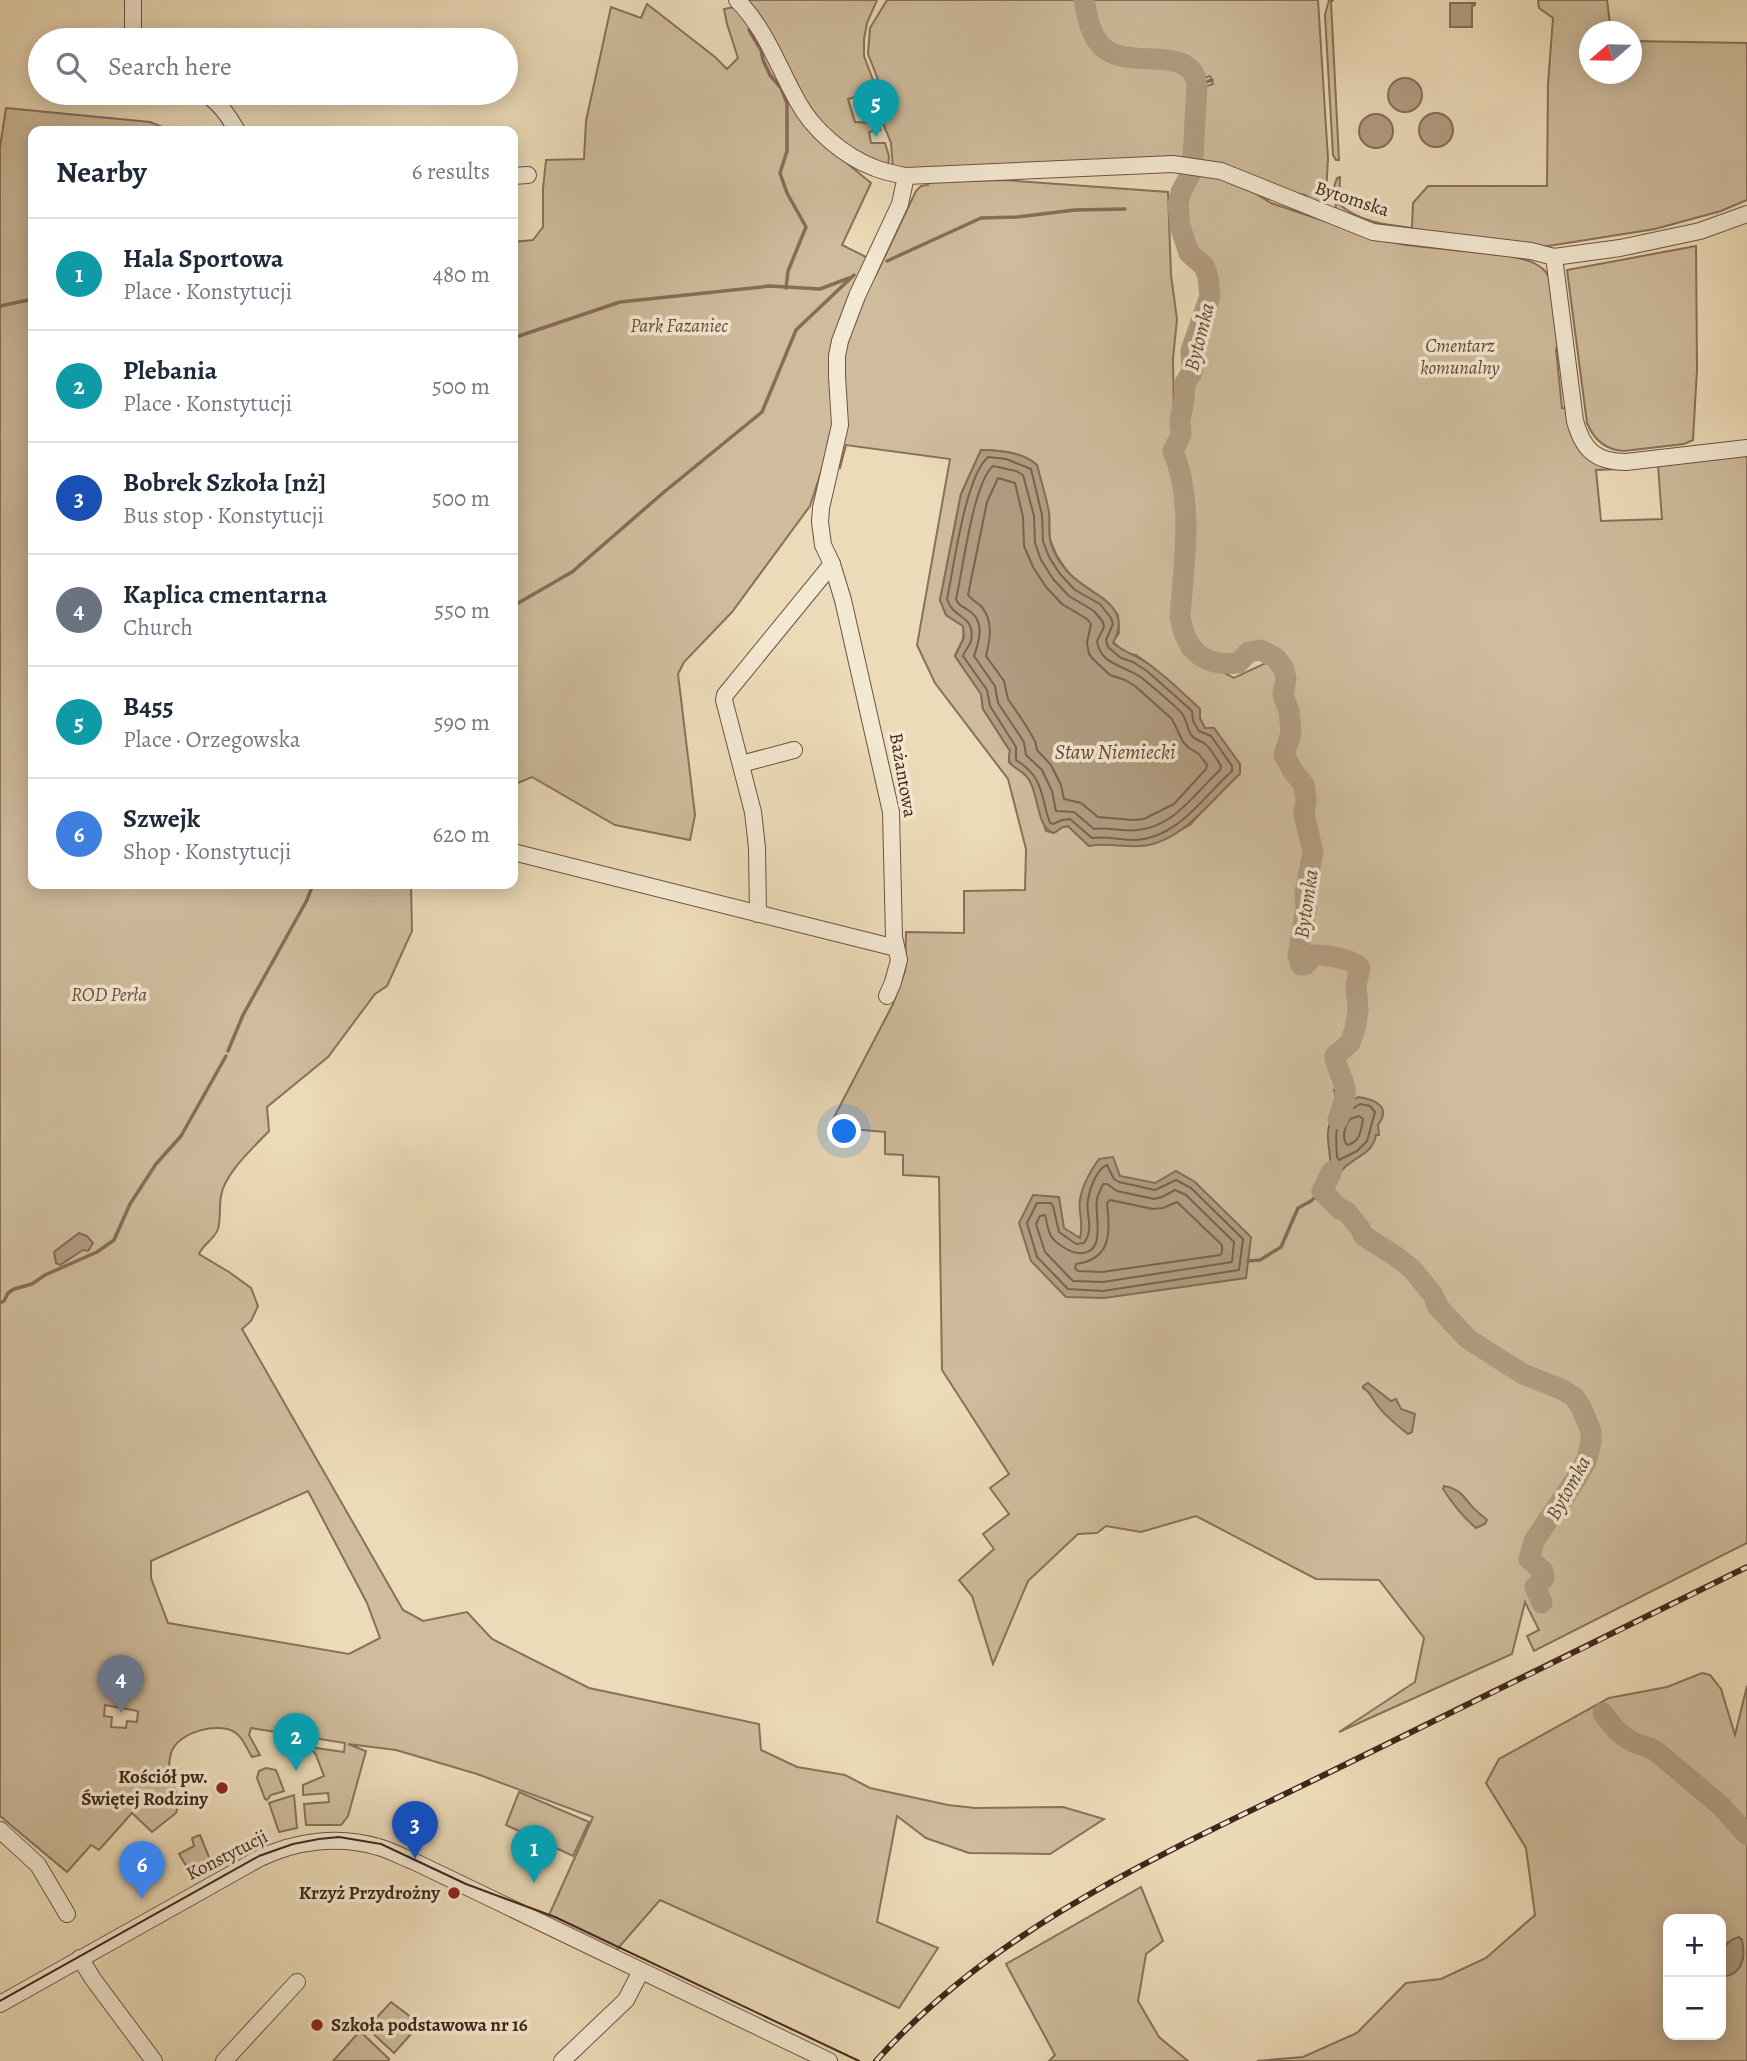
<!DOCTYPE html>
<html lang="en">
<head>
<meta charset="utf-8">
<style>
	:root { --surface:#fff; --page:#f2f2f3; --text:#1f2937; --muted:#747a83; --line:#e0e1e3; --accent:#8f2418 }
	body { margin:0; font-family:Alegreya,serif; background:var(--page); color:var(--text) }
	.controls { position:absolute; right:21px; bottom:21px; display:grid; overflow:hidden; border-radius:14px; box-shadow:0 4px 18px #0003 }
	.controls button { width:63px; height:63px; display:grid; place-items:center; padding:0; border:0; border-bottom:2px solid var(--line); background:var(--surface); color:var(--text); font:35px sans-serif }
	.compass { position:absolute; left:1579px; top:21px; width:63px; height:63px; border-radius:50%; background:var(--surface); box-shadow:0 4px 18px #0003; rotate:250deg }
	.you { position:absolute; left:845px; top:1132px; width:24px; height:24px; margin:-18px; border:5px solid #fff; border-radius:50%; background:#1a73e8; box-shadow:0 0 0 10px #1a73e833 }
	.badge { display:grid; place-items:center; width:46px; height:46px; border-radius:50%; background:var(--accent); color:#fff; font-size:23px; font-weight:700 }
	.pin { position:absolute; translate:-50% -58px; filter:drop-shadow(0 2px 4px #0008) }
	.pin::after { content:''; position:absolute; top:37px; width:24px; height:21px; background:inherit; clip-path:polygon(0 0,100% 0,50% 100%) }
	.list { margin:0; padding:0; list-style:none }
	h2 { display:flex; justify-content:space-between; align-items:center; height:91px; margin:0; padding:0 28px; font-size:30px }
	h2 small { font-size:23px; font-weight:400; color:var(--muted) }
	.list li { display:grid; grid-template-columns:46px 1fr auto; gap:21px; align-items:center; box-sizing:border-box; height:112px; padding:0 28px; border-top:2px solid var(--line) }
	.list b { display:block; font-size:26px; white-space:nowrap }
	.list p { margin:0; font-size:23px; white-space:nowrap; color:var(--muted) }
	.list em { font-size:23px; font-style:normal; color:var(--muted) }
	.icon { flex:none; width:38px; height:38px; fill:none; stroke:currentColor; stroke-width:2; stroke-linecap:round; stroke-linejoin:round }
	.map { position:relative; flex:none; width:1747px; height:2061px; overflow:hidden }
	.search { position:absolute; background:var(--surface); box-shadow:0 4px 18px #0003; left:28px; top:28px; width:490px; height:77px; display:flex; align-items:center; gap:18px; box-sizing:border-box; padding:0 24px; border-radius:38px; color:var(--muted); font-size:26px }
	.panel { position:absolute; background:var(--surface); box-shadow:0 4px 18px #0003; left:28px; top:126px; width:490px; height:763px; border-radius:14px }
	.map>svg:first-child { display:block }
	.green { fill:#cfbc9d; stroke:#88715b; stroke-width:2; fill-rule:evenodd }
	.water { fill:#b29d82; stroke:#856d58; stroke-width:2 }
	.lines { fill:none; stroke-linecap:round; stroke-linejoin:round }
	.shore { stroke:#7a624e; stroke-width:2 }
	.stream { stroke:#856d58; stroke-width:3.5 }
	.river { stroke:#b29d82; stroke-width:21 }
	.minor-casing { stroke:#6c5341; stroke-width:18 }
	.minor { stroke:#f3e8d1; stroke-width:16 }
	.tram { stroke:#412619; stroke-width:2 }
	.rail-casing { stroke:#412619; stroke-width:6 }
	.rail { stroke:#f3e8d1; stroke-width:3.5; stroke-dasharray:10; stroke-linecap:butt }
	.poi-dot { fill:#8f2418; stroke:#f3e8d1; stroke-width:2.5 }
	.labels { text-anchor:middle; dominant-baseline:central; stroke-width:7; stroke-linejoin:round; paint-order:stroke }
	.street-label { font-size:19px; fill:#412619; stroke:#f3e8d1 }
	.park-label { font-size:19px; font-style:italic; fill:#644c3a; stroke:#f3e8d1 }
	.poi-label { font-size:19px; font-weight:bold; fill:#412619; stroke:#f3e8d1; text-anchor:end }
	.water-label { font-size:21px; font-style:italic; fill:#634a38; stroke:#f3e8d1 }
</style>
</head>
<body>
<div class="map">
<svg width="1747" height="2061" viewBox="0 0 1747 2061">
	<rect width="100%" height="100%" fill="#ecdbb8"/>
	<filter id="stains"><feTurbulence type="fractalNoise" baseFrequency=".00286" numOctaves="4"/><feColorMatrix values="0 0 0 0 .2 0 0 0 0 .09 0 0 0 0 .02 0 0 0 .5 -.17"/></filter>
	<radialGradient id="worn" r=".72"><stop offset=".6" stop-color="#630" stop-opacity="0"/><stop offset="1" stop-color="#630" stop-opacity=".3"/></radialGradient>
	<g class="green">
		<polygon points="741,0 877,0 867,23 864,39 864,56 876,88 872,107 869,94 848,99 855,122 876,123 880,130 869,132 871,143 885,143 889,156 888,169 875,167 823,130"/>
		<path d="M887 0H1078C1080 20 1088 46 1107 57 1117 63 1133 64 1144 65 1155 66 1166 65 1177 67L1187 73 1192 86 1189 112V160L893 169 891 143 877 108 879 82 868 54 870 28Z"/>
		<path d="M1088 0H1318L1328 159 1326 194 1322 202H1314L1305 195 1289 192 1197 163 1201 93 1204 87 1213 84 1210 76 1200 80C1194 35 1120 74 1098 37 1092 26 1090 12 1088 0Z"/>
		<polygon points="1329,0 1333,0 1331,2 1339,160 1336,160 1333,155 1325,15"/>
		<path d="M1538 0H1607L1611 31 1590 32V74H1632V41L1747 43V200L1721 211 1655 229 1542 247 1389 231 1336 209 1334 187 1337 178 1340 177 1339 204C1359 222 1386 225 1412 228L1413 203 1428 186H1547L1548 84 1553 18 1539 8Z"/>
		<path d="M647 4 715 57 727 69 738 58 727 24 724 9 734 7 745 19 825 145 871 183 842 245 866 257 869 260 864 270 876 275 916 191 921 186 928 185V182L1003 180 1168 192 1171 275 1177 319 1173 359 1175 473 1179 523 1175 601 1183 652 1234 678 1283 655C1268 640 1251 639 1239 657H1220L1197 649 1191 642 1185 628 1184 615 1191 558V540L1185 474 1176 451 1183 438V421L1187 409 1188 385C1200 375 1192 362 1195 349 1199 333 1211 319 1213 303 1215 289 1213 272 1204 261 1201 257 1196 254 1192 250 1185 242 1182 224 1181 214 1180 194 1190 189 1195 173L1209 174 1252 191 1271 203 1378 239 1406 245 1510 256C1522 259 1536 261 1545 271 1557 284 1558 323 1561 341L1556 349 1562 408 1569 409 1572 428 1619 469 1596 470 1601 521 1662 519 1658 465 1743 455 1747 457V1543L1534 1651 1527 1636 1539 1630 1525 1602 1512 1654 1339 1732 1415 1682 1424 1638 1379 1580 1316 1579 1196 1516 1141 1532 1106 1526 1097 1533 1078 1534 1028 1581 993 1664 972 1596 959 1580 994 1549 983 1534 1009 1514 990 1488 1009 1474 942 1370 939 1177 903 1175V1155L885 1154V1132L829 1127 893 1004 905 971 906 932 964 933V891L1025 890 1026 849 1008 779 935 683 917 645 950 459 846 445 840 468 824 463 810 506 732 612 684 662 678 674 695 815 690 840 615 825 532 777 513 785V242L533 240 543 227V189L546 160 584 159 586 121 611 7 641 18ZM981 450C1000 450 1023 452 1037 465L1049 514 1050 539 1056 554 1066 570 1080 585 1104 599 1118 615 1119 633 1113 642 1125 653 1136 655 1151 666 1200 709 1199 718 1205 728H1214L1226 747 1221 790 1190 825 1153 844H1101L1089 846 1068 826 1063 827 1054 833 1046 831C1040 814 1038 789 1027 776 1021 770 1014 768 1009 762L1010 751 983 709 981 694 955 656C960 642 965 643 963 626L946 615 940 600 961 494Z"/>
		<path d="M6 108 150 122 172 131H33V884H411L412 931 387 986 375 994 328 1057 267 1107 269 1131C254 1147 224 1174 221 1196 219 1207 221 1218 218 1229 214 1240 203 1244 199 1254L229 1272 251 1288 258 1306 251 1321 242 1329 403 1610 423 1621 467 1612 492 1639 589 1688 759 1724 761 1750 797 1767 845 1775 870 1788 948 1805 975 1808 1063 1807 1104 1819 1050 1854 969 1853 926 1838 897 1816 877 1922 938 1948 899 2008 660 1900 613 1954 545 1924 593 1817 477 1774 396 1750 348 1744 366 1751 348 1816 341 1825H306L304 1804 329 1802 328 1793 303 1795V1785L324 1776 316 1755 310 1747 344 1752 345 1743 251 1728 249 1735 260 1755 252 1757C248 1751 243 1738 237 1734 221 1720 177 1732 171 1753 166 1772 171 1782 180 1799L176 1813 152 1832 132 1813 99 1850 91 1845 67 1872 0 1816V147ZM308 1491 367 1603 380 1638 349 1654 168 1623 151 1578V1561ZM105 1705 138 1711 137 1722 127 1721 126 1728 111 1727 112 1717 104 1716Z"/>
		<path d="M1696 246 1697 369 1693 440 1684 444 1624 451C1605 450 1594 440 1587 423L1567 270Z"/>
		<path d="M1702 1673 1710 1675 1721 1689 1735 1735 1747 1686V2061H1257L1303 2057 1357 2033 1406 1983 1441 1979 1486 1958 1535 1915 1526 1848 1486 1783 1499 1759 1609 1698 1667 1687ZM1668 1919H1721V2035H1668ZM1742 1940 1743 1959 1725 1974 1722 1966V1953Z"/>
		<polygon points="266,1768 276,1770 284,1791 271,1795 267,1800 265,1799 257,1778 259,1771"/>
		<polygon points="519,1792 589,1822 573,1856 506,1825"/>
		<polygon points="294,1795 297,1828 279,1832 269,1803"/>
		<polygon points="200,1835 211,1862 191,1874 179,1854 194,1846 192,1838"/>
		<polygon points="1141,1887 1163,1941 1146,1954 1138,2001 1159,2037 1188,2061 1049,2061 1055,2055 1006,1964"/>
		<polygon points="391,2002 420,2024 394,2053 367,2028"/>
		<polygon points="360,2031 389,2059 388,2061 333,2061"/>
	</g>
	<g class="water">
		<polygon points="1450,3 1475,3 1475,5 1472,6 1472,27 1450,27"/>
		<circle cx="1405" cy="95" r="17"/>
		<circle cx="1436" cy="130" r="17"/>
		<circle cx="1376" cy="131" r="17"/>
		<path d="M981 450C1000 450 1023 452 1037 465 1041 481 1046 496 1049 512 1050 521 1048 530 1050 539 1052 551 1060 563 1068 572 1089 596 1135 603 1113 643 1125 653 1137 655 1150 665 1168 678 1184 694 1200 709V718L1205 728H1214L1240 764V774C1213 798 1186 837 1149 845 1129 849 1109 842 1089 846L1068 826 1063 827 1054 833C1035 828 1040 791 1026 776 1017 766 1005 767 1010 751L983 709 981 694 955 656 964 638 963 626 946 615 940 600 961 494Z"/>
		<path d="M1334 1090 1348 1093 1347 1100 1349 1103 1358 1097C1374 1099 1392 1106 1378 1125L1379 1135H1376C1373 1153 1357 1156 1345 1167 1336 1175 1331 1184 1325 1195H1319L1318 1190C1321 1182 1328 1175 1330 1165 1331 1154 1327 1143 1328 1132 1330 1112 1341 1113 1334 1090Z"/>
		<path d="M1113 1157 1120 1176 1155 1183 1176 1171 1195 1182 1251 1237 1246 1278 1104 1298 1066 1297 1031 1261 1019 1223 1033 1195 1059 1197 1064 1228 1080 1238C1084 1223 1078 1213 1080 1200 1082 1186 1091 1170 1099 1159Z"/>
		<polygon points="79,1233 87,1236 93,1243 88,1251 83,1250 60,1265 56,1263 54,1252"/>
		<path d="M1368 1383 1391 1401 1396 1399 1401 1409 1415 1414 1412 1432 1408 1434C1398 1426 1385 1416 1378 1406 1372 1399 1371 1392 1363 1388V1386Z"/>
		<path d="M1444 1486C1465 1490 1465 1502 1478 1512 1481 1515 1484 1517 1487 1520L1485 1524 1476 1528C1463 1517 1452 1503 1443 1489Z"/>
		<path d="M1739 1937 1742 1940C1745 1955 1744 1971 1727 1976 1716 1962 1721 1941 1739 1937Z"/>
	</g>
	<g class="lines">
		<g class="shore">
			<path d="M988 457 1006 459 1031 469 1042 515 1043 541 1049 557 1060 574 1075 590 1100 604 1111 618 1113 624 1106 640 1108 647 1121 658 1133 662 1147 671 1192 711 1193 721 1199 731 1211 736 1232 766V771C1203 797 1178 838 1135 840 1120 840 1107 836 1092 838L1070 819 1062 820 1053 824 1050 823C1040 796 1045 778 1016 760V747L990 706 987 690 963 656C965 650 969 647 971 641 976 614 953 620 947 599 954 567 965 477 988 457Z"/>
			<path d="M993 466 1016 471 1023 475 1034 516 1035 543 1041 560 1053 579 1069 596 1094 611 1103 622 1104 627 1097 641C1100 665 1126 666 1142 678 1149 684 1180 709 1183 715 1187 721 1187 728 1191 735 1196 741 1200 740 1205 744 1211 748 1217 760 1221 766L1220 770C1195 793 1175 826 1138 830 1124 832 1109 827 1094 829L1074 812 1056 811 1052 791 1042 770 1026 755 1024 742 998 703 995 686 974 656C979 642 986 621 968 610 962 606 959 606 956 599 963 570 973 483 993 466Z"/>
			<path d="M998 478 1015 483 1023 517 1024 546 1033 567 1046 587 1062 604 1087 619 1091 624 1087 643 1089 654 1094 660 1110 675 1125 680 1135 686 1172 719 1183 742 1189 748 1199 754 1207 765 1206 769 1174 804 1144 819 1133 820 1098 817 1081 803 1064 799 1061 785 1051 765 1037 750 1035 741 1025 724 1008 699 1004 681 986 656C990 640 994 621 981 606 976 602 971 599 968 595L987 502Z"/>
			<path d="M1360 1104 1370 1106 1375 1112 1367 1141 1357 1151 1339 1160 1337 1157C1336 1137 1334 1128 1344 1110L1352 1109Z"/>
			<path d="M1359 1116 1363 1119C1361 1131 1360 1142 1347 1145 1341 1137 1345 1126 1350 1119Z"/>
			<path d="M1107 1165 1114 1179 1119 1182 1155 1190 1176 1180 1191 1188 1243 1239 1239 1270 1103 1291 1068 1289 1037 1257 1027 1223 1037 1203H1051L1053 1206 1059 1232 1076 1244 1084 1243C1095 1228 1085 1214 1088 1199 1090 1187 1097 1169 1107 1165Z"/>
			<path d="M1103 1184H1107L1117 1191 1154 1199 1162 1197 1175 1190 1186 1195 1234 1242 1232 1262 1103 1282 1073 1281 1045 1252 1036 1224 1040 1216 1045 1215C1047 1221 1047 1229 1051 1236 1055 1243 1069 1252 1078 1253 1108 1256 1094 1214 1097 1199 1098 1194 1101 1189 1103 1184Z"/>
			<path d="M1110 1200 1153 1209 1163 1208 1177 1202 1222 1245V1253L1220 1255 1102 1272 1078 1271 1075 1268 1076 1264C1112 1259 1110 1233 1107 1203Z"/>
		</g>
		<g class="stream">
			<polyline points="749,30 761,50 763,60 770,75 781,88 787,103 787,151 780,173 787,193 806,227 788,271 786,288"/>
			<polyline points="1197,85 1212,80"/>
			<polyline points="887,261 981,218 1017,217 1075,210 1125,209"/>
			<polyline points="0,306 33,299"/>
			<polyline points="513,338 620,302 770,286 820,289 849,278"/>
			<polyline points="513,606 572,572 664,492 762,412 796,330 854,275"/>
			<polyline points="228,1051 243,1015 307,900 313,884"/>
			<polyline points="1248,1261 1260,1260 1281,1247 1298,1208 1311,1201 1320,1193"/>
			<polyline points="0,1303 4,1301 8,1293 14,1289 32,1284 45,1275 97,1252 114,1240 130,1204 156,1164 181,1136 226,1056"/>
		</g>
		<g class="river">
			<path d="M1084 0C1087 16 1091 39 1105 49 1132 70 1192 43 1197 85L1193 158"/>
			<path d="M1192 171 1181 192 1178 204 1180 226 1189 253 1204 266 1208 277 1210 296 1191 351 1192 372 1185 383 1184 401 1180 420 1181 435 1173 451C1194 501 1184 564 1180 616 1185 649 1202 667 1238 663L1249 652 1261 650 1276 658 1284 669 1286 679 1283 695 1289 711 1291 733 1284 755 1293 771 1304 785 1306 800 1304 814 1313 852 1305 892 1306 908 1298 956 1301 965H1305L1314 955C1326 955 1354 959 1360 968L1356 985 1358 1010 1355 1029 1350 1043 1335 1056C1336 1066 1341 1075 1344 1084 1348 1094 1342 1109 1338 1119"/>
			<polyline points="1332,1171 1322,1191 1340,1209 1347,1212 1359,1227 1364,1236 1394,1255 1412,1269 1433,1295 1438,1307 1468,1339 1523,1374 1563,1390 1574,1397 1581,1407 1591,1431 1591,1442 1587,1459 1578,1476 1534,1541 1529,1559 1543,1571 1544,1578 1535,1587 1542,1603"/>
			<path d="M1603 1713C1611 1725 1622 1738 1636 1743 1645 1747 1648 1746 1657 1752L1721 1806 1747 1835"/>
		</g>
		<defs>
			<g id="minor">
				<polyline points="133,0 133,40"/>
				<path d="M737 0C766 29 778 67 798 102 813 130 845 157 875 168 885 172 896 174 906 176L1173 164 1221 171 1373 232 1531 251 1554 257 1620 248 1700 231 1747 214"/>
				<path d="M204 93C220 103 228 115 237 131"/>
				<polyline points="513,176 528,175"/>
				<path d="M1554 257 1575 421C1583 450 1596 462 1626 462L1747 448"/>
				<polyline points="741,764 794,750"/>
				<polyline points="513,852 896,948"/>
				<polyline points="758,914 757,848 753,812 724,700 725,695 832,564"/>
				<polyline points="887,996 893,982 899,960 894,937 891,812 843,600 832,564 823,545 820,522 821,508 840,425 837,376 837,356 840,341 857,296 900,204 906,176"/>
				<polyline points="0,1830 38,1865 67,1914"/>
				<polyline points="80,1958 93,1979 154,2061"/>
				<path d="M0 2004 260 1858C296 1841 339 1835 378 1847 390 1850 402 1857 413 1861L829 2061"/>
				<polyline points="224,2061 297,1982"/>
				<polyline points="562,2061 626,2000 641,1971"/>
			</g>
		</defs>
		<use href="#minor" class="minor-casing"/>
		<use href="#minor" class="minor"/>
		<polyline class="tram" points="0,2001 259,1856 293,1844 319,1839 339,1837 381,1844 466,1884 555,1917 859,2061"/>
		<defs>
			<path id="rail" d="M876 2061C996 1926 1165 1853 1324 1775 1465 1706 1606 1637 1747 1567"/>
		</defs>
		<use href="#rail" class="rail-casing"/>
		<use href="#rail" class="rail"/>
	</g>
	<g class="poi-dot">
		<circle cx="222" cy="1788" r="7"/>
		<circle cx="454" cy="1893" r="7"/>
		<circle cx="317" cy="2025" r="7"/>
	</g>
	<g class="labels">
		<g class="street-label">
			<text transform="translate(1352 199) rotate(18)">Bytomska</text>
			<text transform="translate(903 775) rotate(80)">Bażantowa</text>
			<text transform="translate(227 1855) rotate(-27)">Konstytucji</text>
		</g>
		<g class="park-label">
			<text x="679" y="326">Park Fazaniec</text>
			<text x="1460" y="346">Cmentarz<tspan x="1460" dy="22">komunalny</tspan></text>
			<text x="109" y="995">ROD Perła</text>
		</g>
		<g class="poi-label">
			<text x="208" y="1777">Kościół pw.<tspan x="208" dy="22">Świętej Rodziny</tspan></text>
			<text x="440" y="1893">Krzyż Przydrożny</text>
			<text x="331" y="2025" text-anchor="start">Szkoła podstawowa nr 16</text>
		</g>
		<g class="water-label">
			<text transform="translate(1199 337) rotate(-76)">Bytomka</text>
			<text x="1115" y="752">Staw Niemiecki</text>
			<text transform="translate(1306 904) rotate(-82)">Bytomka</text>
			<text transform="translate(1568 1488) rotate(-61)">Bytomka</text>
		</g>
	</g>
	<rect width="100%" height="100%" filter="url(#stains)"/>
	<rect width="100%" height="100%" fill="url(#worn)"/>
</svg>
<div class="controls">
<button>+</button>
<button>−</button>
</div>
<svg class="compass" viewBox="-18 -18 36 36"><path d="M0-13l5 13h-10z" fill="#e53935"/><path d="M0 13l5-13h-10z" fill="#747a83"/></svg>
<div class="you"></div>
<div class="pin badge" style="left:534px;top:1883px;background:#0f9aa8">1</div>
<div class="pin badge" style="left:296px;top:1771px;background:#0f9aa8">2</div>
<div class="pin badge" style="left:415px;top:1859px;background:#1a4fb4">3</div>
<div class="pin badge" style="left:121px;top:1713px;background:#6b7280">4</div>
<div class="pin badge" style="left:876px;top:137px;background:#0f9aa8">5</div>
<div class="pin badge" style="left:142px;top:1899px;background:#3f7fe0">6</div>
<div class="search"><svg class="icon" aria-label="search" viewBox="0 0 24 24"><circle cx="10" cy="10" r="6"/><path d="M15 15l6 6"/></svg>Search here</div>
<section class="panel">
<h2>Nearby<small>6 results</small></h2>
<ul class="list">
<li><span class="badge" style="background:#0f9aa8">1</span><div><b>Hala Sportowa</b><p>Place · Konstytucji</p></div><em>480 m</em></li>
<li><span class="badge" style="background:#0f9aa8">2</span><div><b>Plebania</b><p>Place · Konstytucji</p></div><em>500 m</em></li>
<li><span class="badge" style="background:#1a4fb4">3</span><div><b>Bobrek Szkoła [nż]</b><p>Bus stop · Konstytucji</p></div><em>500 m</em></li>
<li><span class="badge" style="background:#6b7280">4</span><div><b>Kaplica cmentarna</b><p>Church</p></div><em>550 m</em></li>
<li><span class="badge" style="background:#0f9aa8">5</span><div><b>B455</b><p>Place · Orzegowska</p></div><em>590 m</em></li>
<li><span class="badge" style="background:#3f7fe0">6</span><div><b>Szwejk</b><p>Shop · Konstytucji</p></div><em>620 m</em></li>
</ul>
</section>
</div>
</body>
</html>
